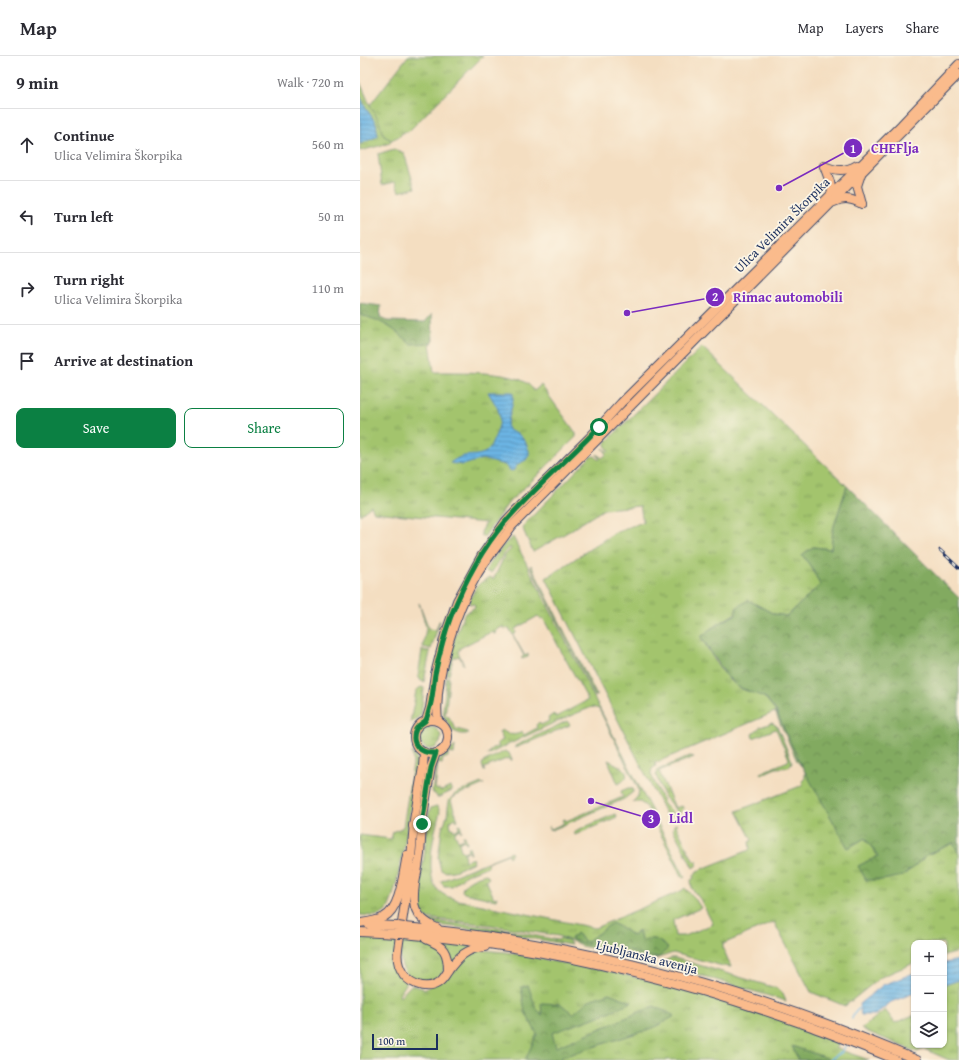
<!DOCTYPE html>
<html lang="en">
<head>
<meta charset="utf-8">
<style>
	:root { --surface:#fff; --page:#f7f7f7; --text:#2b2b33; --muted:#7c7c81; --line:#e1e1e2; --accent:#0b8043 }
	body { margin:0; font-family:"Gentium Book Plus",serif; background:var(--page); color:var(--text) }
	.controls { position:absolute; right:12px; bottom:12px; display:grid; overflow:hidden; border-radius:8px; box-shadow:0 1px 3px #0004 }
	.controls button { width:36px; height:36px; display:grid; place-items:center; padding:0; border:0; border-bottom:1px solid var(--line); background:var(--surface); color:var(--text); font:20px sans-serif }
	.scale { position:absolute; left:12px; bottom:10px; width:66px; box-sizing:border-box; padding-left:4px; border:2px solid #1b2f5e; border-top:0; font-size:11px; line-height:14px; white-space:nowrap; color:#1b2f5e; -webkit-text-stroke:3px #fcf5e5; paint-order:stroke }
	.stop { position:absolute; width:12px; height:12px; margin:-9px; border:3px solid #0b8043; border-radius:50%; background:#fff }
	.stop.end { background:#0b8043; border-color:#fff; box-shadow:0 1px 4px #0008 }
	.list { margin:0; padding:0; list-style:none }
	h2 { display:flex; justify-content:space-between; align-items:center; height:52px; margin:0; padding:0 16px; font-size:17px }
	h2 small { font-size:13px; font-weight:400; color:var(--muted) }
	.list li { display:grid; grid-template-columns:26px 1fr auto; gap:12px; align-items:center; box-sizing:border-box; height:72px; padding:0 16px; border-top:1px solid var(--line) }
	.list b { display:block; font-size:15px; white-space:nowrap }
	.list p { margin:0; font-size:13px; white-space:nowrap; color:var(--muted) }
	.list em { font-size:13px; font-style:normal; color:var(--muted) }
	.actions { display:flex; gap:8px; padding:12px 16px }
	.actions a { flex:1; padding:9px 0; border:1px solid var(--accent); border-radius:8px; text-align:center; font-size:14px; color:var(--accent) }
	.actions .main { background:var(--accent); color:#fff }
	.icon { flex:none; width:22px; height:22px; fill:none; stroke:currentColor; stroke-width:2; stroke-linecap:round; stroke-linejoin:round }
	.map { position:relative; flex:none; width:599px; height:1004px; overflow:hidden }
	header { display:flex; align-items:center; gap:24px; box-sizing:border-box; height:56px; padding:0 20px; background:var(--surface); border-bottom:1px solid var(--line) }
	header strong { font-size:19px }
	nav { display:flex; gap:22px; margin-inline-start:auto; font-size:14px }
	main { display:flex }
	aside { flex:1; background:var(--surface) }
	.map>svg:first-child { display:block }
	.grass { fill:url(#grass-tufts); stroke:#5f7a66; fill-rule:evenodd }
	.forest { fill:url(#forest-crowns); stroke:#4e6c5f }
	.wetland { fill:url(#wetland-marsh); stroke:#5f7a66 }
	.water { fill:url(#water-rules); stroke:#4472a1 }
	.lines { fill:none; stroke-linecap:round; stroke-linejoin:round }
	.stream { stroke:#6cb5e4; stroke-width:1.5 }
	.major-casing { stroke:#3c496d; stroke-width:10 }
	.major { stroke:#fabb8c; stroke-width:8 }
	.rail-casing { stroke:#1b2f5e; stroke-width:3 }
	.rail { stroke:#fcf5e5; stroke-width:1.5; stroke-dasharray:4.5; stroke-linecap:butt }
	.major-bridge-casing { stroke:#3c496d; stroke-width:10; stroke-linecap:butt }
	.major-bridge { stroke:#fabb8c; stroke-width:8 }
	.route { stroke:#0b8043; stroke-width:5 }
	.labels { text-anchor:middle; dominant-baseline:central; stroke-width:3.5; stroke-linejoin:round; paint-order:stroke }
	.street-label { font-size:13px; fill:#1b2f5e; stroke:#fcf5e5 }
	.leader { fill:none; stroke:#7b2cbf; stroke-width:1.5 }
	.callout-dot { fill:#7b2cbf; stroke:#fcf5e5; stroke-width:1.5 }
	.mark-label { font-size:12px; text-anchor:middle; font-weight:bold; fill:#fff }
	.callout-label { font-size:14px; text-anchor:middle; font-weight:bold; fill:#7b2cbf; stroke:#fcf5e5; stroke-width:3.5; stroke-linejoin:round; paint-order:stroke }
</style>
</head>
<body>
<header>
<strong>Map</strong>
<nav><a>Map</a><a>Layers</a><a>Share</a></nav>
</header>
<main>
<aside>
<h2>9 min<small>Walk · 720 m</small></h2>
<ul class="list">
<li><svg class="icon" aria-label="ahead" viewBox="0 0 24 24"><path d="M12 20V5M6 11l6-6 6 6"/></svg><div><b>Continue</b><p>Ulica Velimira Škorpika</p></div><em>560 m</em></li>
<li><svg class="icon" aria-label="left" viewBox="0 0 24 24"><path d="M17 20v-9H6M10 6l-5 5 5 5"/></svg><div><b>Turn left</b></div><em>50 m</em></li>
<li><svg class="icon" aria-label="right" viewBox="0 0 24 24"><path d="M7 20v-9h11M14 6l5 5-5 5"/></svg><div><b>Turn right</b><p>Ulica Velimira Škorpika</p></div><em>110 m</em></li>
<li><svg class="icon" aria-label="arrive" viewBox="0 0 24 24"><path d="M6 21V4h12l-3 4 3 4H6"/></svg><div><b>Arrive at destination</b></div></li>
</ul>
<div class="actions"><a class="main">Save</a><a>Share</a></div>
</aside>
<div class="map">
<svg width="599" height="1004" viewBox="0 0 599 1004">
	<defs>
		<pattern id="grass-tufts" width="24" height="20" patternUnits="userSpaceOnUse"><rect width="24" height="20" fill="#a3c46d"/><path d="M3 7l-1-3M5 7V3M7 7l1-3M15 17l-1-3M17 17v-4M19 17l1-3" fill="none" stroke="#84a05d"/></pattern>
		<pattern id="forest-crowns" width="20" height="18" patternUnits="userSpaceOnUse"><rect width="20" height="18" fill="#82aa60"/><path d="M2 6a3 3 0 1 1 6 0M12 15a3 3 0 1 1 6 0" fill="none" stroke="#6a8b52"/></pattern>
		<pattern id="wetland-marsh" width="20" height="14" patternUnits="userSpaceOnUse"><rect width="20" height="14" fill="#a3c46d"/><path d="M1 5h8M5 5V1M11 12h8M15 12V8" fill="none" stroke="#84a05d"/></pattern>
		<pattern id="water-rules" width="6" height="5" patternUnits="userSpaceOnUse"><rect width="6" height="5" fill="#6cb5e4"/><path d="M0 2.5h6" fill="none" stroke="#5894bc"/></pattern>
	</defs>
	<rect width="100%" height="100%" fill="#fcf5e5"/>
	<filter id="ink" filterUnits="userSpaceOnUse"><feTurbulence type="fractalNoise" baseFrequency=".025" numOctaves="2"/><feDisplacementMap in="SourceGraphic" scale="8" xChannelSelector="R" yChannelSelector="G"/><feConvolveMatrix kernelMatrix="1 2 1 2 8 2 1 2 1" color-interpolation-filters="sRGB"/></filter>
	<filter id="wash" filterUnits="userSpaceOnUse"><feTurbulence type="fractalNoise" baseFrequency=".012" numOctaves="4" result="noise"/><feDisplacementMap in="SourceGraphic" scale="16" xChannelSelector="R" yChannelSelector="G"/><feGaussianBlur stdDeviation="0.9" result="paint"/><feColorMatrix in="noise" values="0 0 0 0 0 0 0 0 0 0 0 0 0 0 0 0 0 1.4 0 .05"/><feComposite in="paint" operator="in"/></filter>
	<g filter="url(#wash)">
		<rect width="100%" height="100%" fill="#f4dec1"/>
		<g class="grass">
			<polygon points="48,0 123,0 48,76 43,76 40,80 31,84 24,80 10,49"/>
			<polygon points="34,93 44,97 55,132 39,136 35,126 22,129 18,98"/>
			<path d="M0 247 18 264 37 274 56 287H70L74 316C97 316 147 315 165 326 169 328 172 332 174 335L181 329 216 377V381L178 419 149 446 124 481 121 479V476L126 467 14 456 11 450 0 459Z"/>
			<path d="M342 291 487 430 473 473 471 493 453 491 442 499 452 512 460 529 427 560 414 558 388 544 376 557 350 573 341 581C351 598 361 618 377 630 385 637 400 636 407 644 424 663 430 690 443 712L437 705 415 656 295 707 296 710 292 713 291 718 304 748 312 756 313 759 309 761 306 759 186 522 257 475 283 466 280 450 244 453 206 477 173 496 162 471 230 401 235 400 239 404 240 403 237 398 242 402 247 398 243 392 248 396 249 395 245 389V387Z"/>
			<path d="M153 481 325 821 323 822 287 751 280 746H273L278 740 279 734 239 653 232 651 210 660 187 670 127 699 132 692 139 691 137 687 143 684 139 676 142 674C148 679 155 680 162 676L164 679 177 672 176 669 179 666 181 669 189 665 188 662 194 658 196 661 228 644 183 562 180 563 178 560 155 573 156 577 153 579 165 600 168 598V601L162 603 161 602 164 600 149 572 145 573 144 570 135 575 136 578H134L133 575 100 592 98 596 104 609 99 600 93 602 89 619 86 618 95 581 104 558 115 551 114 548H110L109 547C116 530 115 529 131 521L133 524 145 499 151 493 150 491C142 498 138 509 131 517L125 515C132 506 143 486 153 481Z"/>
			<polygon points="171,509 237,640 235,640 170,510"/>
			<polygon points="59,547 69,573 76,574 79,565 80,565 71,593 63,591 66,571"/>
			<polygon points="62,594 70,595 70,596 64,626 61,625 58,620"/>
			<polygon points="86,621 89,621 88,635 85,659 89,661 96,673 108,676 109,678 101,678 93,675 84,661 83,653 85,639"/>
			<polygon points="62,631 64,632 61,659 50,667 56,635 59,632"/>
			<polygon points="207,665 210,669 155,692 155,690"/>
			<path d="M412 667 417 670 432 705C430 714 423 711 416 712 411 714 405 717 401 719L400 717 428 705 429 703 416 673 393 682 392 678 400 671Z"/>
			<circle cx="70" cy="682" r="11"/>
			<polygon points="95,690 94,698 88,697 88,701 83,703 82,708 78,707 75,733 82,735 90,731 92,735 77,742 77,740 72,736 77,707 80,703"/>
			<polygon points="145,695 149,697 152,704 151,705 149,702 124,712 125,715 124,715 122,709 123,706"/>
			<path d="M52 696 58 705 57 712C53 735 38 843 26 855 17 863 10 859 0 859V779L31 783 33 776 43 771 53 708Z"/>
			<polygon points="330,700 334,701 299,715 315,752 322,750 323,752 322,755 318,757 304,740 296,719 298,714"/>
			<path d="M248 704C258 709 278 718 258 728Z"/>
			<path d="M445 714 488 792 505 782 518 800 543 820 567 799 594 787 599 798V896L584 900V887H554V907L521 921 485 950 451 936 414 866 363 888V892L371 911 363 910 313 897 292 904 286 903 221 890 219 888 198 880 131 869 66 862 58 849V836L64 801 69 756 71 752 76 750 78 751 80 756C79 761 77 766 76 771 72 787 66 822 78 834 84 840 91 842 98 844L235 872 321 835 325 832 334 841 341 852 313 864 315 880H325L353 868 340 843 332 833 331 824 334 822V820L337 815 387 795 390 793 389 786 392 784 377 755 443 729 442 725 445 722ZM264 873 273 880 278 874 281 884 298 902 279 899 256 889 238 891 211 883 216 877 226 886Z"/>
			<path d="M121 727 124 728 93 741 91 745 98 764 97 765 95 762 90 765 91 772H93L94 775 99 772 98 769H100L102 775 101 776 100 773 95 776V779L99 785 104 783 103 780H105L107 787H106L104 784 99 787 101 794 103 796 108 794 107 791H109L111 798H110L109 795 104 797 105 805 113 802 114 804 112 807C104 810 90 820 81 814L78 802 82 773 87 760 89 744 95 738Z"/>
			<polygon points="268,732 272,732 273,733 273,736 264,743 192,774 188,772 189,770 191,773 204,767 202,764 205,763 206,765 263,741 261,735"/>
			<polygon points="255,758 257,761 215,779 214,776 215,775"/>
			<polygon points="316,768 317,769 316,770 334,806 337,804 337,809 333,812 313,773 314,769"/>
			<polygon points="151,796 152,797 149,801 148,798 127,806 128,810 106,819 92,830 84,830 81,826 81,825"/>
			<path d="M126 818 129 822 126 824 134 842 137 841 136 844 104 837 102 835C103 825 117 820 126 818Z"/>
			<polygon points="66,864 136,872 198,884 200,882 209,885 211,889 129,875 77,869"/>
			<path d="M0 881 36 883 38 917 46 926V928L39 939 40 941 51 929 66 933 101 902 120 894 145 896 228 912 239 913C319 931 399 953 476 985L475 988 479 989 475 992 509 1004H0Z"/>
			<path d="M42 884C53 885 69 884 78 891 96 908 77 937 53 923 47 919 42 913 41 906 40 899 41 891 42 884Z"/>
			<polygon points="77,885 116,890 91,908"/>
			<polygon points="311,902 315,902 332,907 416,932 422,936 426,945 300,907"/>
			<polygon points="599,924 599,1004 589,1004 564,993 557,996 501,973 525,954 535,967 554,959 554,989 584,989 584,929"/>
		</g>
		<g class="forest">
			<path d="M0 247 21 250 20 262 27 265 65 266 72 258 73 287 50 288C35 273 21 264 0 259Z"/>
			<polygon points="487,430 599,542 599,798 593,787 567,799 543,820 523,824 506,824 498,810 518,800 505,782 488,792 439,705 416,655 406,642 378,631 366,619 341,581 350,573 376,558 376,552 388,544 414,558 427,560 460,529 452,512 442,499 453,491 471,493 473,473"/>
			<path d="M252 867 264 873 273 880 279 874 281 884C295 881 297 883 308 892L298 902 279 899 256 889 238 891 223 888 211 883 216 877 226 886Z"/>
			<polygon points="168,929 176,952 182,959 181,947 201,948 213,958 229,944 249,937 272,946 242,959 192,977 196,991 294,950 315,960 293,972 202,1001 201,1004 165,1004 177,978 165,956 161,931"/>
			<polygon points="432,990 473,1004 438,1004"/>
		</g>
		<polygon class="wetland" points="0,26 10,49 18,63 24,80 31,84 30,87 0,95"/>
		<g class="water">
			<polygon points="0,39 5,51 16,67 18,80 0,88"/>
			<path d="M128 336H153V345L147 370 148 374 158 378 165 385 169 395V399L166 404 158 408 153 415 149 414 145 409 122 403 103 409 90 407C94 404 99 401 104 400 111 399 119 400 126 396 130 393 132 387 134 383 144 360 141 357 128 336Z"/>
			<polygon points="599,904 599,924 584,929 584,907"/>
			<polygon points="554,917 554,937 531,946 515,959 501,959 499,948 523,929"/>
		</g>
		<g class="lines">
			<g class="stream">
				<polyline points="492,963 493,959 500,951"/>
				<polyline points="469,1004 482,996 486,989"/>
			</g>
		</g>
	</g>
	<g filter="url(#ink)">
		<g class="lines">
			<defs>
				<g id="major">
					<path d="M464 110C476 115 485 116 497 109"/>
					<polyline points="464,110 470,126 472,137"/>
					<polyline points="501,118 497,130 502,148"/>
					<path d="M474 146C485 141 492 143 502 148"/>
					<circle cx="71" cy="681" r="17"/>
					<polyline points="66,665 70,652 75,618 85,579 97,545 122,499 145,466 157,453 229,382 261,347 541,69 599,8"/>
					<path d="M78 665C73 622 96 554 118 517 128 501 141 486 152 470L599 18"/>
					<path d="M54 767 50 814 38 893C37 900 37 907 41 914 47 927 65 935 78 927 83 924 85 920 88 915 98 901 107 892 125 891"/>
					<path d="M62 768C61 781 61 793 59 805 55 834 43 857 77 872"/>
					<polyline points="53,770 63,711 64,696"/>
					<polyline points="61,773 71,711 76,697"/>
					<path d="M0 867C8 866 17 865 24 861 41 852 43 817 47 799"/>
					<polyline points="9,869 38,870"/>
					<path d="M44 871C221 886 394 934 557 1004"/>
					<polyline points="0,876 37,878"/>
					<path d="M43 878C182 890 318 923 449 970 478 981 508 992 536 1004"/>
					<path d="M66 883C84 890 88 896 88 915"/>
				</g>
			</defs>
			<use href="#major" class="major-casing"/>
			<use href="#major" class="major"/>
			<defs>
				<polyline id="rail" points="580,494 599,512"/>
			</defs>
			<use href="#rail" class="rail-casing"/>
			<use href="#rail" class="rail"/>
			<defs>
				<g id="major-bridge">
					<polyline points="38,870 44,871"/>
					<polyline points="37,878 43,878"/>
				</g>
			</defs>
			<use href="#major-bridge" class="major-bridge-casing"/>
			<use href="#major-bridge" class="major-bridge"/>
		</g>
	</g>
	<g class="lines" filter="url(#ink)">
		<path class="route" d="M62 768 71 712 76 697C62 698 49 689 56 673 58 669 61 668 65 665 67 663 68 658 69 654 73 643 73 630 75 618 79 599 84 579 91 560 104 527 122 493 145 466 174 432 209 403 239 371"/>
	</g>
	<g class="labels">
		<g class="street-label">
			<text transform="translate(422 169) rotate(-45)">Ulica Velimira Škorpika</text>
			<text transform="translate(287 901) rotate(14)">Ljubljanska avenija</text>
		</g>
	</g>
	<path class="leader" d="M419 132L493 92M267 257L355 241M231 745L291 763"/>
	<g class="callout-dot">
		<circle cx="419" cy="132" r="4"/>
		<circle cx="267" cy="257" r="4"/>
		<circle cx="231" cy="745" r="4"/>
		<circle cx="493" cy="92" r="10"/>
		<circle cx="355" cy="241" r="10"/>
		<circle cx="291" cy="763" r="10"/>
	</g>
	<g class="mark-label">
		<text x="493" y="97">1</text>
		<text x="355" y="245">2</text>
		<text x="291" y="767">3</text>
	</g>
	<g class="callout-label">
		<text x="535" y="97">CHEFlja</text>
		<text x="428" y="246">Rimac automobili</text>
		<text x="321" y="767">Lidl</text>
	</g>
</svg>
<div class="controls">
<button>+</button>
<button>−</button>
<button><svg class="icon" aria-label="layers" viewBox="0 0 24 24"><path d="M12 4l9 5-9 5-9-5zM3 14l9 5 9-5"/></svg></button>
</div>
<div class="scale">100 m</div>
<div class="stop" style="left:239px;top:371px"></div>
<div class="stop end" style="left:62px;top:768px"></div>
</div>
</main>
</body>
</html>
